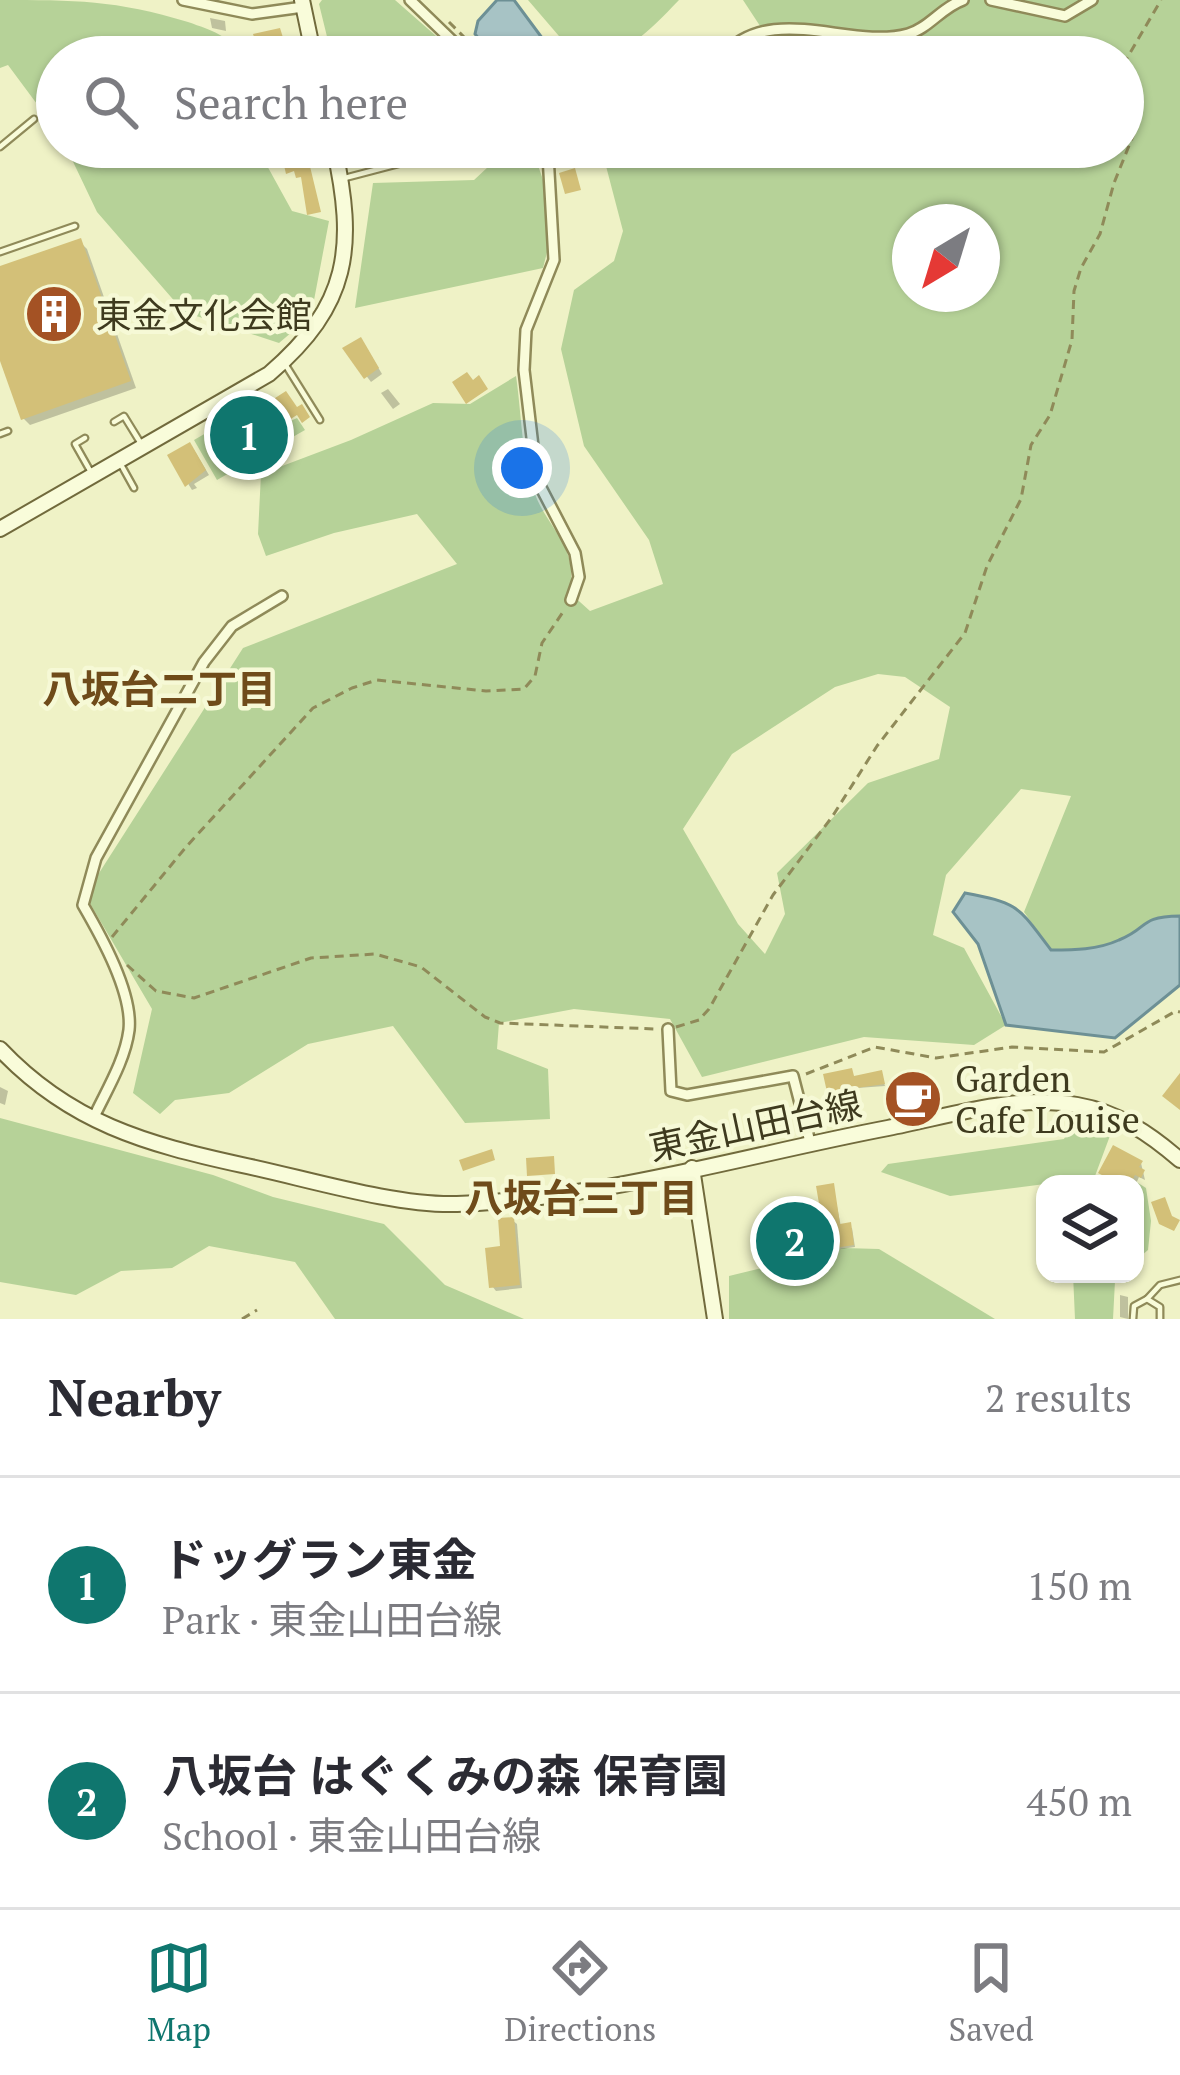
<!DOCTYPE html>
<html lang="en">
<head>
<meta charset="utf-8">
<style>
	:root { --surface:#fff; --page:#f7f7f7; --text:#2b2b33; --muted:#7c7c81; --line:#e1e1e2; --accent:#0f766e }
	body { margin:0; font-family:"PT Serif","Noto Sans JP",serif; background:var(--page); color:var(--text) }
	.controls { position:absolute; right:36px; bottom:36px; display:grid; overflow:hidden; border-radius:24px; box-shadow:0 3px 9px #0004 }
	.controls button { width:108px; height:108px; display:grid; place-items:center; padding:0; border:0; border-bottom:3px solid var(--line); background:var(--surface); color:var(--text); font:60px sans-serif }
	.compass { position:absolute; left:892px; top:204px; width:108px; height:108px; border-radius:50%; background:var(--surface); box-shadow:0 3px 9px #0004; rotate:218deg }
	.you { position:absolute; left:522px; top:468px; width:42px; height:42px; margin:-30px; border:9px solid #fff; border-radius:50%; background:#1a73e8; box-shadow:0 0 0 18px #1a73e833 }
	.badge { display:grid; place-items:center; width:78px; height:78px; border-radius:50%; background:var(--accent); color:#fff; font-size:39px; font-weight:700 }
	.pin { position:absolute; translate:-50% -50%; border:6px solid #fff; box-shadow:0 3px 12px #0006 }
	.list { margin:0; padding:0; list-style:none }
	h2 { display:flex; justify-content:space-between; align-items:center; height:156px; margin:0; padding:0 48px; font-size:51px }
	h2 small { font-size:39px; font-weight:400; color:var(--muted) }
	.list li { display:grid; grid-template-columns:78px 1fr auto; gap:36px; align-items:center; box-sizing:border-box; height:216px; padding:0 48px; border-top:3px solid var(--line) }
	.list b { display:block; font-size:45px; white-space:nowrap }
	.list p { margin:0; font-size:39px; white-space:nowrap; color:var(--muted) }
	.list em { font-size:39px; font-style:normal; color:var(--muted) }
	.icon { flex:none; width:66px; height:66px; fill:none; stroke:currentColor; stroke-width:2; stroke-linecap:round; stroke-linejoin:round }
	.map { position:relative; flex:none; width:1180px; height:1319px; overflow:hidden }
	.search { position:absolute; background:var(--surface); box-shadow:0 3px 9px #0004; left:36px; right:36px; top:36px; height:132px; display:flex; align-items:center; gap:30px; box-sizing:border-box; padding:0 42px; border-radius:66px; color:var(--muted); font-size:45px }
	.sheet { height:588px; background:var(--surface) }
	nav { display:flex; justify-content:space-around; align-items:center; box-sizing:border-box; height:168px; border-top:3px solid var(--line); background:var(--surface); font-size:33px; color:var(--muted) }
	nav a { display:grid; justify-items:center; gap:6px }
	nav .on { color:var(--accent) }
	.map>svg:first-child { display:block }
	.green { fill:#b6d298; fill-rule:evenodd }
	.water { fill:#a7c3c5; stroke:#6d9095; stroke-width:3 }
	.shadow { fill:#0003 }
	.building { fill:#d3c078 }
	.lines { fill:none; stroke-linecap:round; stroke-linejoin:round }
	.lane-casing { stroke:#8f8a59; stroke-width:9 }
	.street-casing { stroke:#8f8a59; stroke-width:14 }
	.secondary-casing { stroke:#716a3c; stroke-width:18 }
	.path { stroke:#8f8a59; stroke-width:3; stroke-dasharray:9 6; stroke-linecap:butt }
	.lane { stroke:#f9fcda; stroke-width:4.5 }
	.street { stroke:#f9fcda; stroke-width:9 }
	.secondary { stroke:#f9fcda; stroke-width:14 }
	.labels { text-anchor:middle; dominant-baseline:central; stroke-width:9; stroke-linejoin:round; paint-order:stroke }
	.poi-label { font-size:36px; fill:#3e3a1e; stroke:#f6f9d6; text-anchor:start }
	.street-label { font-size:36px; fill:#3e3a1e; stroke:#f6f9d6 }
	.neighbourhood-label { font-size:39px; font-weight:bold; fill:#6f4b1a; stroke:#f6f9d6 }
</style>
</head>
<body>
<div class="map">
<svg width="1180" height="1319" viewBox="0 0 1180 1319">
	<rect width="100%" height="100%" fill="#eff2c6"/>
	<g class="green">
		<path d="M0 0C74 0 116 0 188 22 213 31 227 34 241 57H57V131L8 65 0 68Z"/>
		<polygon points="322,0 395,0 460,57 418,57 400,37 381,57 332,57 319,4"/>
		<path d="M528 0H679C647 33 627 57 577 57Z"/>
		<path d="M743 0H1180V916C1137 917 1150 927 1119 940 1096 950 1074 950 1051 950L1024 912 1071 796 1021 789 946 875 933 935 964 948 1006 1025 974 1045 864 1037 702 1077 670 1019 574 1009 499 1023 497 1049 548 1069 550 1119 465 1123 393 1026 308 1044 229 1093 175 1100 160 1114 133 1093 152 1009 85 895 243 648 457 564 417 514 334 533 266 556 258 534 261 474 351 440 433 403 470 404 516 376C521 409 522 458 533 489 548 532 578 542 570 593L590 611 663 584 649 540 584 446 561 349 574 290 614 261 623 231 601 147H1123V57H740L766 35ZM910 222H982V294H910ZM878 674 905 677 950 707 939 759 868 783 777 873 785 914 765 954 738 924 683 829 732 754 835 687Z"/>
		<polygon points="66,147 264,147 265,162 292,211 329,221 311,316 279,343 184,312 97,212"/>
		<polygon points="498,147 527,147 534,154 556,217 543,268 355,308 373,183 474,180 503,153"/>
		<polygon points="268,397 284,424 297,418 305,430 217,480 194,440"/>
		<polygon points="0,1118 213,1175 273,1197 384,1224 445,1285 524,1319 335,1319 295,1262 209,1246 172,1268 121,1271 76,1295 0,1282"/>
		<polygon points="1072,1121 1111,1133 1095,1176 1109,1184 1045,1184 950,1196 881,1172 888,1164 1064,1139"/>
		<polygon points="1135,1181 1146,1188 1151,1221 1148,1250 1135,1261"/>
		<polygon points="844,1248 879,1249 995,1319 729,1319 729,1276"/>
		<polygon points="1073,1274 1131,1274 1115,1281 1113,1319 1075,1319"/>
	</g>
	<g class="water">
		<polygon points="497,0 514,0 551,50 566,57 493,57 475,34 478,21"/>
		<path d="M965 893C1020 903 1018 907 1051 950 1074 950 1097 950 1119 940 1151 927 1137 917 1180 916V985L1115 1038 1006 1025 978 944 953 912Z"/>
	</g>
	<g class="shadow">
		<polygon points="210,18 225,21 226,31 212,28"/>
		<polygon points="80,242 87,249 136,388 30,425 23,418 0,352 0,270"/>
		<polygon points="365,345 382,374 371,382 346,349"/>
		<polygon points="388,389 400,404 393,409 381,393"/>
		<polygon points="194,450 209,475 194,484 197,488 192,490 171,456"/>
		<polygon points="851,1072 855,1078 881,1073 885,1086 830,1090"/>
		<polygon points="0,1087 8,1091 5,1105 0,1103"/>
		<polygon points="908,1094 923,1095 927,1105 913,1107"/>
		<polygon points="1141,1163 1145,1180 1139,1177 1135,1186 1121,1184"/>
		<polygon points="833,1186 841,1227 852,1228 855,1247 766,1260 768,1228 772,1237 826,1229"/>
		<polygon points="512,1220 517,1224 522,1288 496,1291 492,1286"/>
		<polygon points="1120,1295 1128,1297 1128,1319 1120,1317"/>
	</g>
	<g class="building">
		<polygon points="280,28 289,57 261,57 253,34"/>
		<polygon points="307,154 321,212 307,215 301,177 296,178 294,171 286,174 283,161"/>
		<polygon points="575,168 581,190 565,194 559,173"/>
		<polygon points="81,238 131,381 21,420 0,361 0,266"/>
		<polygon points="361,337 379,368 364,379 342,348"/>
		<polygon points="467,372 473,380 479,375 488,389 466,404 452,382"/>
		<polygon points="286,391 297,407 302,404 310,417 302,423 297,415 286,422 272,400"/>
		<polygon points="190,442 206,470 185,487 167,455"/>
		<polygon points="852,1068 854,1076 882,1070 885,1084 827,1092 823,1074"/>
		<polygon points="1180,1073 1180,1110 1162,1096"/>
		<polygon points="1113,1145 1143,1161 1139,1167 1145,1170 1141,1178 1135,1175 1130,1184 1119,1184 1098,1173"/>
		<polygon points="492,1149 495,1160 463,1171 459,1160"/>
		<polygon points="554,1156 555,1174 527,1176 526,1158"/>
		<polygon points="834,1183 840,1224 851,1222 854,1245 761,1259 756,1226 769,1224 771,1234 823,1227 816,1186"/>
		<polygon points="1165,1197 1172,1216 1180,1220 1174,1231 1159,1224 1151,1202"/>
		<polygon points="514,1217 520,1285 489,1288 485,1248 500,1246 498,1218"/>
	</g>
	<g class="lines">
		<defs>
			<g id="lane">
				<polyline points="0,147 34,119"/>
				<polyline points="341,179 463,147"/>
				<polyline points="0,252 75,226"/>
				<polyline points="285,364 320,420"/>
				<polyline points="114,422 124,416 140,442"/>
				<polyline points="0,434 8,431"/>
				<polyline points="85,438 75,444 92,474"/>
				<polyline points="119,461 134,488"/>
				<polyline points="1147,1299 1160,1285 1180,1280"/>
				<polyline points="1133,1319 1134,1306 1147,1299 1160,1307 1160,1319"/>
			</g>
			<g id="street">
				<polyline points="183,0 252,14 303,7"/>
				<polyline points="410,0 469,57"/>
				<polyline points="991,0 1065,16 1092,0"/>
				<path d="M721 57C772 0 848 50 908 34 928 29 942 7 963 0"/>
				<polyline points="541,147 548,155 554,260 526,330 524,370 537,480 575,553 579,577 571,600"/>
				<polyline points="548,155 575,153 584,147"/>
				<polyline points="668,1029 671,1091 687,1095 793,1076 810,1142"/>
				<path d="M93 1119C106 1091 125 1061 129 1030 133 993 101 936 83 905L96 858 204 662 232 626 282 596"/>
			</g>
			<g id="secondary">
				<polyline points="302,0 314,57"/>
				<path d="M0 529 269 374C350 305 356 247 334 147"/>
				<path d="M0 1049C70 1123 146 1144 242 1165 305 1178 394 1206 457 1204 602 1199 746 1155 888 1128 950 1116 1014 1094 1077 1105 1118 1112 1150 1134 1180 1160"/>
				<polyline points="692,1168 715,1319"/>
			</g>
		</defs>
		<use href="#lane" class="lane-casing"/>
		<use href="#street" class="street-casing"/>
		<use href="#secondary" class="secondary-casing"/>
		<g class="path">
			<polyline points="449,22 468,41"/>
			<polyline points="1123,65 1161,0"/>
			<polyline points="112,937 186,847 313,708 352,688 377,680 486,691 524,689 535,676 542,643 565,609"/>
			<polyline points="127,965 156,991 194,998 311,958 375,954 421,967 485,1017 500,1023 655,1029"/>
			<polyline points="676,1027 699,1020 709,1009 773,895 832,817 877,746 965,633 987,566 1021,499 1031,445 1050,415 1072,340 1074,291 1081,268 1100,234 1114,183 1139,121 1123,68"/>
			<polyline points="806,1074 875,1047 936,1058 1012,1047 1104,1052 1176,1011 1180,1012"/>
			<polyline points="242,1319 257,1310"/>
		</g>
		<use href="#lane" class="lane"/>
		<use href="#street" class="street"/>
		<use href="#secondary" class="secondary"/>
	</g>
	<defs>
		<symbol id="building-disc" viewBox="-11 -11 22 22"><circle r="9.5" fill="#a45224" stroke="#f6f9d6"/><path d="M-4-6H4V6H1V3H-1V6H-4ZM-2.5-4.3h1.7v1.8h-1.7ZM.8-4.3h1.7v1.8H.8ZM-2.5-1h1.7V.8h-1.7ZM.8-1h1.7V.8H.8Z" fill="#fff"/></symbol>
		<symbol id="cafe-disc" viewBox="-11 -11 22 22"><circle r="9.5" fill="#a45224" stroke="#f6f9d6"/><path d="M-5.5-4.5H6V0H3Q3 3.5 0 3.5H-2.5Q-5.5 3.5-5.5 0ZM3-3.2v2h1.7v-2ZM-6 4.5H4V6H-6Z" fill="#fff"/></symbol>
	</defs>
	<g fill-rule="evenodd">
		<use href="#building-disc" x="21" y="281" width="66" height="66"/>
		<use href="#cafe-disc" x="880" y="1066" width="66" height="66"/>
	</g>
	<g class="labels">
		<g class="poi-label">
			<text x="96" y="314">東金文化会館</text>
			<text x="955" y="1078">Garden<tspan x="955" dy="41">Cafe Louise</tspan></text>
		</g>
		<g class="street-label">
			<text transform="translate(755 1125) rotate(-12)">東金山田台線</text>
		</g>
		<g class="neighbourhood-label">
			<text x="159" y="688">八坂台二丁目</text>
			<text x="581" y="1197">八坂台三丁目</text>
		</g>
	</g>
</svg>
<div class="controls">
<button><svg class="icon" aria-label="layers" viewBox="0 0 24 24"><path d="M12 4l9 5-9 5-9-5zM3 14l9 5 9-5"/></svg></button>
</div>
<svg class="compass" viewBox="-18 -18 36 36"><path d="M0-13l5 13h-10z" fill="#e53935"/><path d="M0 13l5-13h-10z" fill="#7c7c81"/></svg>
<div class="you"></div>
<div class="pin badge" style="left:249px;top:435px">1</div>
<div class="pin badge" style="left:795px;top:1241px">2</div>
<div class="search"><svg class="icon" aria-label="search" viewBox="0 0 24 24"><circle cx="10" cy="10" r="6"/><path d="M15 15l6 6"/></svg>Search here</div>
</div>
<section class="sheet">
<h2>Nearby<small>2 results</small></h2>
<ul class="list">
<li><span class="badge">1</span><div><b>ドッグラン東金</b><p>Park · 東金山田台線</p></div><em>150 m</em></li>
<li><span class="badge">2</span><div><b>八坂台 はぐくみの森 保育園</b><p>School · 東金山田台線</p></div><em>450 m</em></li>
</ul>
</section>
<nav>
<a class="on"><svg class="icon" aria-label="map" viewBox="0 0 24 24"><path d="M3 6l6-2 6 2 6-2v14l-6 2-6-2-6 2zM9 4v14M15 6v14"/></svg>Map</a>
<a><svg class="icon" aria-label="directions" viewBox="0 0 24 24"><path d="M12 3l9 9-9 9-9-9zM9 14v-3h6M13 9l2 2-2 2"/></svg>Directions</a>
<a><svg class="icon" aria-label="saved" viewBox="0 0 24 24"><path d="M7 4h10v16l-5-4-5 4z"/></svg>Saved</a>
</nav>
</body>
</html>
